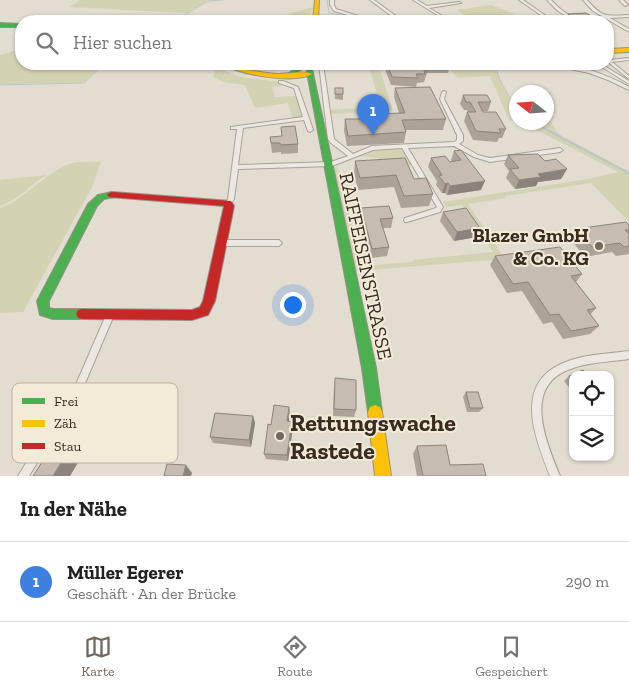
<!DOCTYPE html>
<html lang="de">
<head>
<meta charset="utf-8">
<style>
	:root { --surface:#fff; --page:#f6f6f6; --text:#222; --muted:#767676; --line:#e0e0e0; --accent:#74695e }
	body { margin:0; font-family:"Zilla Slab",serif; background:var(--page); color:var(--text) }
	.controls { position:absolute; right:15px; bottom:15px; display:grid; overflow:hidden; border-radius:10px; box-shadow:0 1px 4px #0004 }
	.controls button { width:45px; height:45px; display:grid; place-items:center; padding:0; border:0; border-bottom:1px solid var(--line); background:var(--surface); color:var(--text); font:25px sans-serif }
	.compass { position:absolute; left:509px; top:85px; width:45px; height:45px; border-radius:50%; background:var(--surface); box-shadow:0 1px 4px #0004; rotate:287deg }
	.you { position:absolute; left:292px; top:304px; width:18px; height:18px; margin:-12px; border:4px solid #fff; border-radius:50%; background:#1a73e8; box-shadow:0 0 0 8px #1a73e833 }
	.badge { display:grid; place-items:center; width:32px; height:32px; border-radius:50%; background:var(--accent); color:#fff; font-size:16px; font-weight:700 }
	.pin { position:absolute; translate:-50% -41px; filter:drop-shadow(0 1px 2px #0008) }
	.pin::after { content:''; position:absolute; top:26px; width:18px; height:15px; background:inherit; clip-path:polygon(0 0,100% 0,50% 100%) }
	.list { margin:0; padding:0; list-style:none }
	h2 { display:flex; justify-content:space-between; align-items:center; height:65px; margin:0; padding:0 20px; font-size:21px }
	h2 small { font-size:16px; font-weight:400; color:var(--muted) }
	.list li { display:grid; grid-template-columns:32px 1fr auto; gap:15px; align-items:center; box-sizing:border-box; height:80px; padding:0 20px; border-top:1px solid var(--line) }
	.list b { display:block; font-size:19px; white-space:nowrap }
	.list p { margin:0; font-size:16px; white-space:nowrap; color:var(--muted) }
	.list em { font-size:16px; font-style:normal; color:var(--muted) }
	.icon { flex:none; width:28px; height:28px; fill:none; stroke:currentColor; stroke-width:2; stroke-linecap:round; stroke-linejoin:round }
	.map { position:relative; flex:none; width:629px; height:476px; overflow:hidden }
	.search { position:absolute; background:var(--surface); box-shadow:0 1px 4px #0004; left:15px; right:15px; top:15px; height:55px; display:flex; align-items:center; gap:12px; box-sizing:border-box; padding:0 18px; border-radius:20px; color:var(--muted); font-size:19px }
	.sheet { height:145px; background:var(--surface) }
	nav { display:flex; justify-content:space-around; align-items:center; box-sizing:border-box; height:70px; border-top:1px solid var(--line); background:var(--surface); font-size:14px; color:var(--muted) }
	nav a { display:grid; justify-items:center; gap:2px }
	nav .on { color:var(--accent) }
	.map>svg:first-child { display:block }
	.green { fill:#d3d2b3 }
	.lines { fill:none; stroke-linecap:round; stroke-linejoin:round }
	.stream-far1 { stroke:#bac8bf; stroke-width:1 }
	.stream { stroke:#bac8bf; stroke-width:2 }
	.street-casing { stroke:#a9a298; stroke-width:2 }
	.fast-casing { stroke:#989188; stroke-width:2 }
	.slow-casing { stroke:#989188; stroke-width:2 }
	.jam-casing { stroke:#989188; stroke-width:2 }
	.street { fill:#ece8e1; fill-rule:evenodd }
	.fast { fill:#4caf50; fill-rule:evenodd }
	.slow { fill:#ffc107; fill-rule:evenodd }
	.jam { fill:#c62828; fill-rule:evenodd }
	.wall { fill:#aba298 }
	.shaded-wall { fill:#8b847c }
	.building { fill:#c7bcb1; stroke:#8b847c }
	.poi-dot { fill:#74695e; stroke:#f3ead7; stroke-width:2 }
	.labels { text-anchor:middle; dominant-baseline:central; stroke-width:4; stroke-linejoin:round; paint-order:stroke }
	.poi-label { font-size:20px; font-weight:bold; fill:#382b21; stroke:#f3ead7; text-anchor:end }
	.street-label { font-size:20px; fill:#382b21; stroke:#f3ead7 }
	.near-poi-label { font-size:24px; font-weight:bold; fill:#382b21; stroke:#f3ead7; text-anchor:start }
	.key { fill:#f3ead7; stroke:#bbb1a0; stroke-width:1 }
	.key-label { font-size:14px; fill:#382b21 }
</style>
</head>
<body>
<div class="map">
<svg width="629" height="476" viewBox="0 0 629 476">
	<rect width="100%" height="100%" fill="#e3dcd0"/>
	<g class="green">
		<polygon points="80,0 209,0 186,13 69,7"/>
		<polygon points="491,5 515,14 509,15 518,20 477,21 456,10"/>
		<polygon points="313,7 308,21 280,21 288,14"/>
		<polygon points="21,49 21,64 102,64 86,81 79,83 0,84 0,55"/>
		<path d="M241 64H294C283 72 252 75 241 64Z"/>
		<polygon points="368,64 378,64 393,111 329,114 328,110 381,107"/>
		<path d="M445 64H479L495 68C501 86 516 102 516 121L509 120 490 76 458 78Z"/>
		<path d="M216 65C239 82 265 78 291 84L272 87 275 97 299 96 307 118 293 120 288 103 255 108 245 85 223 82 213 77Z"/>
		<polygon points="547,115 557,132 562,136 558,136 629,172 629,222 591,183 505,196 505,198 468,204 505,259 355,271 332,171 337,166 362,266 413,262 413,260 493,252 462,205 446,207 443,202 588,179 618,172 523,123 546,122"/>
		<polygon points="399,149 405,152 413,165 382,165 380,158 358,156 367,152"/>
		<path d="M101 162 92 187 23 312 0 313V208C24 200 44 174 69 164 78 161 91 162 101 162Z"/>
		<path d="M47 175C30 184 18 200 0 206V180Z"/>
	</g>
	<g class="lines">
		<g class="stream-far1">
			<polyline points="327,0 329,13 361,19"/>
			<polyline points="174,21 208,1 223,0"/>
			<polyline points="482,64 496,68 500,80 516,109"/>
			<polyline points="0,85 84,83 104,64"/>
			<polyline points="532,122 539,125"/>
		</g>
		<polyline class="stream" points="536,124 629,173"/>
		<defs>
			<g id="street">
				<polygon points="330,0 334,0 334,5 336,9 371,20 368,21 334,11 330,5"/>
				<polygon points="370,0 374,0 400,19 397,20"/>
				<polygon points="413,0 417,0 427,6 459,2 461,3 429,8 451,21 447,21"/>
				<path d="M519 0H523L549 18 568 17 558 11 547 0H551C558 7 566 15 576 18L574 19 509 21 511 20 545 18Z"/>
				<path d="M583 0H587C603 18 606 16 629 15V17L610 18 629 29V32L605 18 583 19 584 17 602 16 593 11Z"/>
				<polygon points="619,0 623,0 628,5 625,6"/>
				<polygon points="629,58 629,60 612,62 629,76 629,79 608,62 608,60 609,60"/>
				<polygon points="319,64 323,64 334,139 353,154 372,146 454,142 457,140 457,135 440,99 442,92 444,91 446,92 444,99 463,135 463,141 459,144 478,155 490,158 560,148 563,150 560,152 490,162 474,157 454,146 408,148 443,207 440,212 407,222 405,222 404,220 405,218 436,208 437,207 402,148 373,150 332,166 238,169 234,199 230,205 226,205 225,203 228,199 237,129 231,129 231,127 303,117 294,88 279,83 279,81 283,81 298,87 309,118 313,130 310,132 308,131 304,120 243,128 238,165 331,162 348,156 331,143 328,139"/>
				<path d="M546 64C573 62 606 74 629 87V90L608 80 589 73Z"/>
				<polygon points="597,64 601,64 629,81 629,84"/>
				<polygon points="222,240 279,240 282,243 279,246 222,246 219,243"/>
				<polygon points="110,312 113,313 114,315 83,388 29,476 18,476 77,382 106,315 107,313"/>
				<path d="M629 351V359C609 362 587 362 568 370 522 388 547 443 560 476H550C536 439 513 386 561 364 582 354 607 354 629 351Z"/>
			</g>
			<g id="fast">
				<polygon points="0,23 21,24 21,27 0,27"/>
				<polygon points="302,64 311,64 376,368 382,412 380,417 375,419 370,417 368,412 362,368 306,67 294,74 289,73"/>
				<polygon points="112,192 115,193 117,195 115,197 104,199 97,206 49,301 49,308 53,309 82,309 86,310 88,314 86,318 82,319 53,319 40,315 37,301 88,204 98,195"/>
			</g>
			<g id="slow">
				<polygon points="315,0 319,0 318,18 355,20 357,21 313,21"/>
				<polygon points="629,48 629,52 608,53 608,49"/>
				<path d="M223 64C231 63 238 67 246 69 256 72 267 73 277 74 286 74 306 70 312 74 295 84 239 75 223 64Z"/>
				<polygon points="375,405 380,407 382,412 391,476 375,476 368,412 370,407"/>
			</g>
			<polygon id="jam" points="112,192 231,201 234,206 215,301 208,315 192,320 82,319 78,318 76,314 78,310 82,309 192,310 200,307 203,301 224,206 109,197 107,195 109,193"/>
		</defs>
		<use href="#street" class="street-casing"/>
		<use href="#fast" class="fast-casing"/>
		<use href="#slow" class="slow-casing"/>
		<use href="#jam" class="jam-casing"/>
		<use href="#street" class="street"/>
		<use href="#fast" class="fast"/>
		<use href="#slow" class="slow"/>
		<use href="#jam" class="jam"/>
	</g>
	<g class="wall">
		<polygon points="568,14 600,21 565,21"/>
		<polygon points="383,64 449,64 450,65 448,73 427,73 424,82 417,83 416,87 391,85"/>
		<polygon points="335,88 343,88 343,100 335,99"/>
		<polygon points="395,88 446,119 443,130 405,130 406,132 404,143 347,146 344,130 345,119 367,119 367,114 399,113 394,97"/>
		<polygon points="463,95 491,102 488,111 483,111 506,129 502,138 499,138 497,142 473,140 464,121 467,112 468,112 467,110 464,110 460,104"/>
		<polygon points="270,137 298,144 298,153 281,154 281,152 272,153"/>
		<polygon points="461,150 481,190 447,195 445,193 442,193 436,185 437,181 428,167 431,158 450,162 452,162 451,160 454,151"/>
		<polygon points="508,155 545,161 567,169 561,179 538,182 536,186 515,189 506,178 509,171 504,164"/>
		<polygon points="355,161 414,179 433,194 429,206 401,208 394,187 358,190 354,173"/>
		<polygon points="361,208 393,218 391,228 383,228 389,247 387,256 371,258 360,217"/>
		<polygon points="443,212 480,228 477,237 454,241 440,221"/>
		<polygon points="629,225 629,254 616,256 612,252 585,257 570,239 576,229"/>
		<polygon points="495,256 582,274 576,282 596,308 590,315 599,326 590,334 563,339 552,322 543,324 522,291 507,293 490,265"/>
		<polygon points="573,375 573,392 564,381 569,376"/>
		<polygon points="334,386 356,410 354,417 333,416"/>
		<polygon points="466,392 483,408 479,412 467,412 463,397"/>
		<polygon points="290,414 289,422 293,428 288,461 266,459 264,454 271,425"/>
		<polygon points="253,416 255,423 251,447 213,443 210,437"/>
		<polygon points="417,446 450,465 486,476 417,476 413,454"/>
	</g>
	<g class="shaded-wall">
		<polygon points="567,169 561,179 538,182 536,186 515,189 519,180 538,174"/>
		<polygon points="485,181 481,190 447,195 450,186"/>
		<polygon points="448,183 445,193 442,193 445,184"/>
		<polygon points="480,228 477,237 454,241 457,232"/>
		<polygon points="289,407 290,414 288,428 287,421"/>
		<polygon points="253,416 255,423 251,447 249,440"/>
		<polygon points="292,422 293,428 288,461 287,455"/>
		<polygon points="76,438 88,446 70,476 53,476"/>
		<polygon points="186,465 192,473 191,476 183,476"/>
	</g>
	<g class="building">
		<polygon points="586,13 600,21 579,21 568,14"/>
		<polygon points="387,64 449,64 450,65 424,65 427,71 424,71 425,74 416,74 418,78 392,77"/>
		<polygon points="430,87 446,119 402,120 406,132 348,136 345,119 368,119 367,114 405,113 395,88"/>
		<rect x="335" y="88" width="8" height="6"/>
		<polygon points="463,95 487,95 491,102 478,102 483,112 496,112 506,129 499,129 501,133 476,131 467,112 476,112 470,102 466,102"/>
		<polygon points="295,126 298,144 281,145 280,143 271,143 270,137 282,136 281,127"/>
		<polygon points="461,150 485,181 450,186 448,183 445,184 439,176 442,175 431,158 445,156 450,162 461,160 454,151"/>
		<polygon points="538,154 545,161 556,159 567,169 538,174 541,177 519,180 510,169 519,168 508,155"/>
		<polygon points="405,158 414,179 426,178 433,194 404,196 396,175 360,178 355,161"/>
		<polygon points="389,206 393,218 380,219 389,247 372,249 361,208"/>
		<polygon points="466,208 480,228 457,232 443,212"/>
		<polygon points="626,222 629,225 629,230 625,230 629,234 629,246 624,247 620,243 592,247 576,229"/>
		<polygon points="560,247 582,274 571,276 596,308 587,310 599,326 571,331 559,314 550,315 528,282 513,284 495,256"/>
		<polygon points="583,370 587,375 573,375 573,380 569,376"/>
		<polygon points="335,378 356,380 356,410 334,409"/>
		<polygon points="466,392 478,392 483,408 470,408"/>
		<polygon points="274,405 289,407 287,421 292,422 287,455 264,454 268,424 271,425"/>
		<polygon points="215,413 253,416 249,440 210,437"/>
		<polygon points="61,433 76,438 53,476 33,476"/>
		<polygon points="446,445 450,465 483,464 486,476 423,476 417,446"/>
		<polygon points="167,464 186,465 183,476 164,476"/>
	</g>
	<g class="poi-dot">
		<circle cx="599" cy="246" r="5"/>
		<circle cx="280" cy="436" r="5"/>
	</g>
	<g class="labels">
		<g class="poi-label">
			<text x="589" y="235">Blazer GmbH<tspan x="589" dy="23">&amp; Co. KG</tspan></text>
		</g>
		<g class="street-label">
			<text transform="translate(366 266) rotate(78)">RAIFFEISENSTRASSE</text>
		</g>
		<g class="near-poi-label">
			<text x="290" y="422">Rettungswache<tspan x="290" dy="28">Rastede</tspan></text>
		</g>
	</g>
	<rect x="12" y="383" width="166" height="80" rx="8" class="key"/>
	<rect x="22" y="398" width="23" height="6" fill="#4caf50"/>
	<rect x="22" y="420" width="23" height="7" fill="#ffc107"/>
	<rect x="22" y="443" width="23" height="6" fill="#c62828"/>
	<g class="key-label">
		<text x="54" y="406">Frei</text>
		<text x="54" y="428">Zäh</text>
		<text x="54" y="451">Stau</text>
	</g>
</svg>
<div class="controls">
<button><svg class="icon" aria-label="locate" viewBox="0 0 24 24"><circle cx="12" cy="12" r="6"/><path d="M12 2v4M12 18v4M2 12h4M18 12h4"/></svg></button>
<button><svg class="icon" aria-label="layers" viewBox="0 0 24 24"><path d="M12 4l9 5-9 5-9-5zM3 14l9 5 9-5"/></svg></button>
</div>
<svg class="compass" viewBox="-18 -18 36 36"><path d="M0-13l5 13h-10z" fill="#e53935"/><path d="M0 13l5-13h-10z" fill="#767676"/></svg>
<div class="you"></div>
<div class="pin badge" style="left:373px;top:135px;background:#3f7fe0">1</div>
<div class="search"><svg class="icon" aria-label="search" viewBox="0 0 24 24"><circle cx="10" cy="10" r="6"/><path d="M15 15l6 6"/></svg>Hier suchen</div>
</div>
<section class="sheet">
<h2>In der Nähe<small></small></h2>
<ul class="list">
<li><span class="badge" style="background:#3f7fe0">1</span><div><b>Müller Egerer</b><p>Geschäft · An der Brücke</p></div><em>290 m</em></li>
</ul>
</section>
<nav>
<a class="on"><svg class="icon" aria-label="map" viewBox="0 0 24 24"><path d="M3 6l6-2 6 2 6-2v14l-6 2-6-2-6 2zM9 4v14M15 6v14"/></svg>Karte</a>
<a><svg class="icon" aria-label="directions" viewBox="0 0 24 24"><path d="M12 3l9 9-9 9-9-9zM9 14v-3h6M13 9l2 2-2 2"/></svg>Route</a>
<a><svg class="icon" aria-label="saved" viewBox="0 0 24 24"><path d="M7 4h10v16l-5-4-5 4z"/></svg>Gespeichert</a>
</nav>
</body>
</html>
